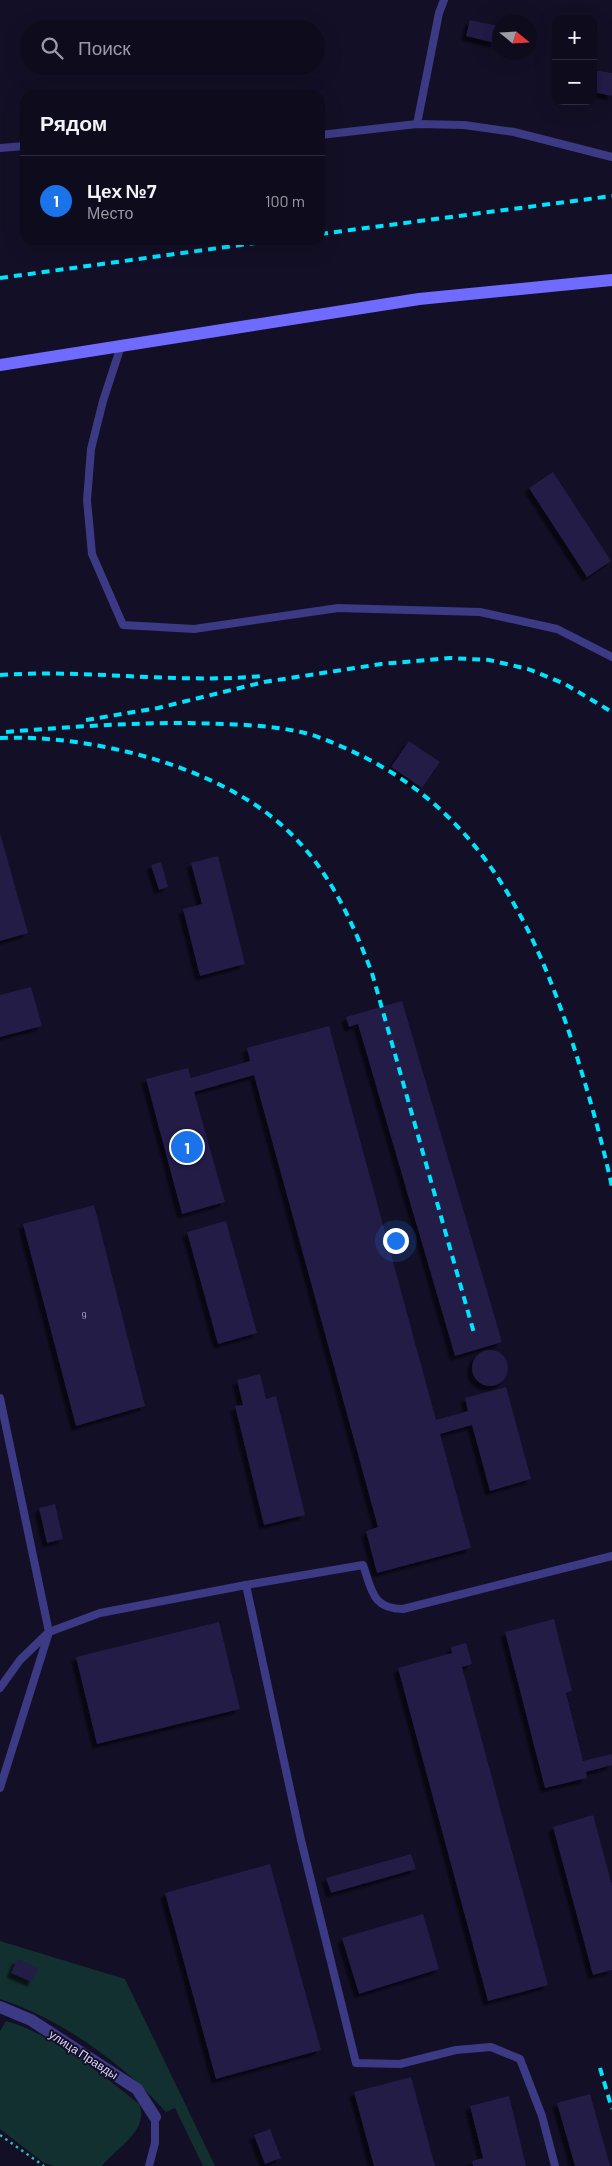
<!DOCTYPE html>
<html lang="ru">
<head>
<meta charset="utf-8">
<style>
	:root { --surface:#0e0b1c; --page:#1c1929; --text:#f1f3f6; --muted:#9b9ba3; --line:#2e2b3b; --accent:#1a73e8 }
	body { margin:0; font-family:Barlow,sans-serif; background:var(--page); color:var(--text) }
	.controls { position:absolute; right:15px; top:15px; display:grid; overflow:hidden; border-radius:10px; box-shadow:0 5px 20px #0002 }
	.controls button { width:45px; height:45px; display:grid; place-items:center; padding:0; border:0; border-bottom:1px solid var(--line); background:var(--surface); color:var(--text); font:25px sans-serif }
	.compass { position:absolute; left:492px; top:15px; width:45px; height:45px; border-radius:50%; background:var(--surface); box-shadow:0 5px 20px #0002; rotate:108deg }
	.you { position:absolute; left:395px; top:1240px; width:18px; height:18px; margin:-12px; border:4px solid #fff; border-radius:50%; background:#1a73e8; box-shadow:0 0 0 8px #1a73e833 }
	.badge { display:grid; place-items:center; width:32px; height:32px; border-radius:50%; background:var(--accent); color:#fff; font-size:16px; font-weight:700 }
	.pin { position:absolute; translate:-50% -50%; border:2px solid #fff; box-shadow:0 1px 5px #0006 }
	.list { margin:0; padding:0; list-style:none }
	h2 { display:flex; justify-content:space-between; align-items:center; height:65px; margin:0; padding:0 20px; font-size:21px }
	h2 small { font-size:16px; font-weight:400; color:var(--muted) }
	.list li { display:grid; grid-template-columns:32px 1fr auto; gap:15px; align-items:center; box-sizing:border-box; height:90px; padding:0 20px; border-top:1px solid var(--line) }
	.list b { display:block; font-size:19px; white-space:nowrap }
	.list p { margin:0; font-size:16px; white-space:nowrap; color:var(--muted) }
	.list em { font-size:16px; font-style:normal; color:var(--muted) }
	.icon { flex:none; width:28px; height:28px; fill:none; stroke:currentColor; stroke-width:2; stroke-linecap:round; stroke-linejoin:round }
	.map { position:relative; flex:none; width:612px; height:2166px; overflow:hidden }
	.search { position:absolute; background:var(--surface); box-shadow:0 5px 20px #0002; left:20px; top:20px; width:305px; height:55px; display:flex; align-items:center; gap:12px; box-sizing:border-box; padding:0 18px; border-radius:28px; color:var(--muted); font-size:19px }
	.panel { position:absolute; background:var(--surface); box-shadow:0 5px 20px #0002; left:20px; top:90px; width:305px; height:155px; border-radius:15px }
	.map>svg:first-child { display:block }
	.green { fill:#12302f }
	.building { fill:#241b47; filter:url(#shadow) }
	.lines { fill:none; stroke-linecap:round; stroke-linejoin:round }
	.path { stroke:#2fb8b0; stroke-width:2.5; stroke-dasharray:2.5 4; stroke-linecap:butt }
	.lane { stroke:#3d3a85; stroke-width:8 }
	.street { stroke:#3d3a85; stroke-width:12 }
	.secondary { stroke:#6f6bff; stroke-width:12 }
	.rail { stroke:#00e5ff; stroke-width:4; stroke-dasharray:8 6; stroke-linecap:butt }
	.labels { text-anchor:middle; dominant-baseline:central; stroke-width:4; stroke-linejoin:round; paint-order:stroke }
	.number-label { font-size:10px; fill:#aca6d1 }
	.street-label { font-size:12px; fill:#d9d4ff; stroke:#130f26 }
</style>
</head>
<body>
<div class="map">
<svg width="612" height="2166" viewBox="0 0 612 2166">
	<defs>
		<filter id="shadow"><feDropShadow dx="-4.5" dy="4.5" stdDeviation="1" flood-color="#0009"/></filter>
	</defs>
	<rect width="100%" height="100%" fill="#130f26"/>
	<g class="green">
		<path d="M0 1941 125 1979 215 2166H203L175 2108 166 2112C124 2064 61 2019 0 1999Z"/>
		<path d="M6 2021C52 2034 102 2074 139 2104 150 2130 116 2148 102 2166H54L44 2163 0 2129V2031Z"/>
	</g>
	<g class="building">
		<polygon points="470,20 498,26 495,43 466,36"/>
		<polygon points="593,70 612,73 612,96 593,92"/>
		<polygon points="553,472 611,561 587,577 529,488"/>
		<polygon points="409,741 440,762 422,788 391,767"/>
		<polygon points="0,833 28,933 0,941"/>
		<polygon points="218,856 245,964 200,976 183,909 202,904 191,863"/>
		<polygon points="161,862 168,887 159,890 151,865"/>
		<polygon points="31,987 42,1026 0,1037 0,995"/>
		<polygon points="402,1001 502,1342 455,1356 358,1024 349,1027 346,1017"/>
		<polygon points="329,1026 436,1420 468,1411 465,1398 506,1387 531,1479 490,1491 472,1425 440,1434 471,1548 377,1573 366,1531 378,1527 254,1075 194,1092 225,1202 182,1214 146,1079 188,1068 191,1078 250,1061 247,1048"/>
		<polygon points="94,1205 145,1406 76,1426 23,1224"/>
		<polygon points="226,1221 257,1333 218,1344 187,1232"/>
		<circle cx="490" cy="1368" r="18"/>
		<polygon points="260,1374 266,1399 276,1396 305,1515 264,1525 235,1406 243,1405 237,1380"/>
		<polygon points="55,1504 63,1539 47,1543 39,1508"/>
		<polygon points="554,1619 572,1691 566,1693 583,1761 612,1754 612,1765 586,1772 587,1778 545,1788 505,1632"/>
		<polygon points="219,1622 240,1709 97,1744 76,1657"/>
		<polygon points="466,1643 472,1664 462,1667 548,1985 488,2001 398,1668 452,1653 451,1647"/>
		<polygon points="593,1815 612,1885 612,1970 593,1975 553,1827"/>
		<polygon points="411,1854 416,1869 331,1893 326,1878"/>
		<polygon points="270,1864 321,2050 216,2079 165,1893"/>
		<polygon points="423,1914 439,1969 359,1994 342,1938"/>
		<polygon points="17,1959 38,1968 32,1982 11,1973"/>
		<polygon points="411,2077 435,2166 374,2166 354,2092"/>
		<polygon points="590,2094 610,2166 575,2166 557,2103"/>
		<polygon points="509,2096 526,2166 473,2166 472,2161 483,2158 470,2106"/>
		<polygon points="270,2129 281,2158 265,2164 254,2135"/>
	</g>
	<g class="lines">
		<polyline class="path" points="0,2135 44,2166"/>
		<g class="lane">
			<polyline points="417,124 439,13 444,0"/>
			<polyline points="320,135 417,124 464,125 514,132 612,157"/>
			<polyline points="0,148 25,146"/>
			<polyline points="121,346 103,401 91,449 87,500 92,554 123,625 194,629 338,608 480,612 557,629 612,657"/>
			<polyline points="0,1398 49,1632 20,1660 0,1688"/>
			<path d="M246 1585 363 1565C372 1590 372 1609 403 1609L612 1556"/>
			<polyline points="0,1788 49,1632 100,1613 246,1585 301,1840 356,2063 400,2064 456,2050 491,2047 520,2059 542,2116 555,2166"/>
			<polyline points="149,2166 155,2143 155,2117"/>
		</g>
		<polyline class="street" points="0,2007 31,2020 137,2089 155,2117"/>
		<polyline class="secondary" points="0,365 419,299 612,280"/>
		<g class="rail">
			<polyline points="320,234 612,196"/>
			<polyline points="0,278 277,240"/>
			<path d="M0 675C87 669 175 684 262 676"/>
			<polyline points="86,720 158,708 264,682 381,664 450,658 489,660 528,669 565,684 612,712"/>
			<path d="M6 732C66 727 126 723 186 723 224 724 264 724 301 732 323 737 345 748 366 758 481 817 532 921 571 1038 587 1088 601 1136 612 1187"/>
			<path d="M0 738C90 734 220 766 287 830 329 869 352 921 372 973L474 1333"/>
			<polyline points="600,2068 612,2109"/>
		</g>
	</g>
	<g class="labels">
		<g class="number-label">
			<text x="84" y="1315">9</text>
		</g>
		<g class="street-label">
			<text transform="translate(84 2054) rotate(33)">улица Правды</text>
		</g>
	</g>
</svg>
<div class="controls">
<button>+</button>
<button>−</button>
</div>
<svg class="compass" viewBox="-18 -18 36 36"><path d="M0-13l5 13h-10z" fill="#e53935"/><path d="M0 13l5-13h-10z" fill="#9b9ba3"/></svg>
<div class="you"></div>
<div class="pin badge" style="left:187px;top:1147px">1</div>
<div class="search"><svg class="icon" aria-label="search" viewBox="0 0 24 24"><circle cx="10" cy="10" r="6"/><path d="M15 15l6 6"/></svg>Поиск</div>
<section class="panel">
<h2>Рядом<small></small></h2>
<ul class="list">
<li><span class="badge">1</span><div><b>Цех №7</b><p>Место</p></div><em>100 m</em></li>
</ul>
</section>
</div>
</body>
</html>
